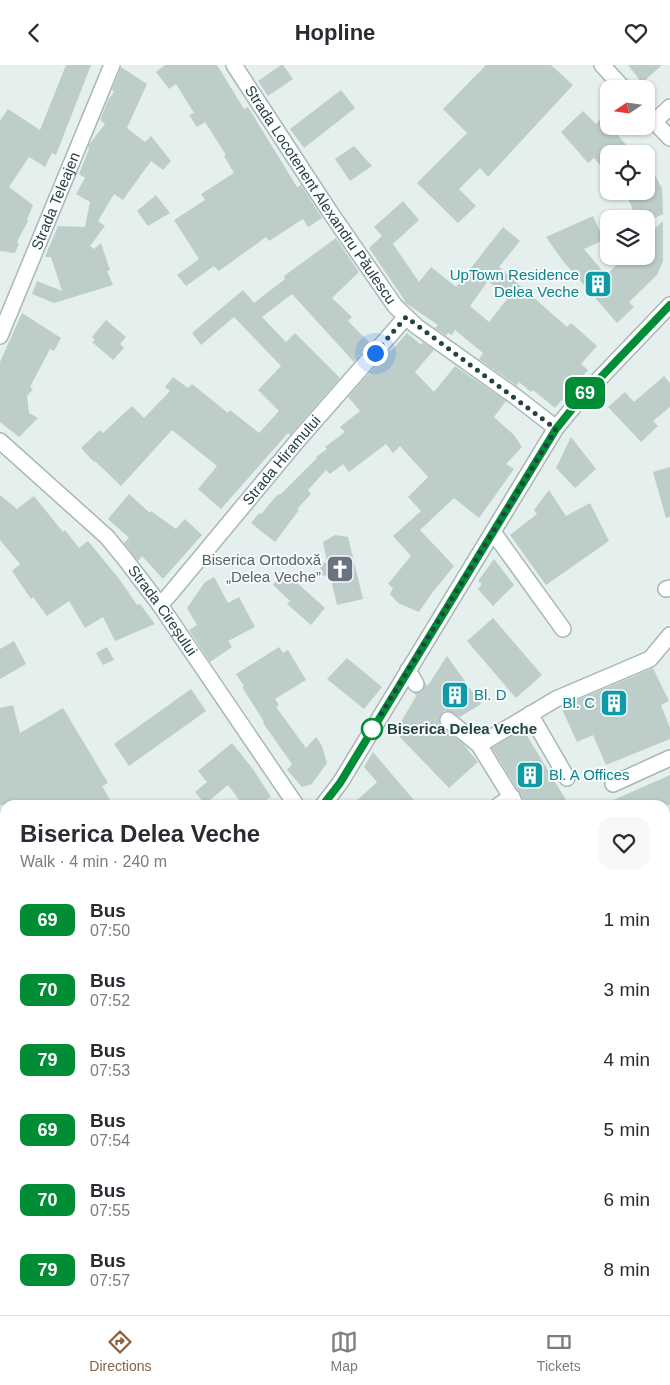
<!DOCTYPE html>
<html lang="en">
<head>
<meta charset="utf-8">
<style>
  body { margin:0; font-family:Arial,sans-serif; background:#f7f7f7; color:#2b2b33; height:100vh; display:flex; flex-direction:column; font-size:19px; white-space:nowrap }
  * { box-sizing:border-box; margin:0 }
  p { font-size:16px; color:#7c7c81 }
  .icon { flex:none; width:28px; height:28px; fill:none; stroke:currentColor; stroke-width:2; stroke-linecap:round; stroke-linejoin:round }
  .map { position:relative; flex:1; overflow:hidden }
  .details { position:absolute; left:0px; top:735px; width:670px; height:515px; display:flex; flex-direction:column; background:#fff; border-radius:15px 15px 0 0; box-shadow:0 1px 4px #0004 }
  .details>* { flex:none }
  .badge { padding:0 10px; border-radius:8px; font-size:18px; line-height:32px }
  .needle { width:32px; rotate:257deg }
  .buttons { position:absolute; left:600px; top:15px; display:grid; gap:10px }
  .buttons a { display:grid; place-items:center; width:55px; height:55px; border-radius:10px; background:#fff; box-shadow:0 1px 4px #0004; font-size:25px }
  .you { position:absolute; width:25px; height:25px; margin:-12px; border:4px solid #fff; border-radius:50%; background:#1a73e8; box-shadow:0 0 0 8px #1a73e833 }
  .map>.badge { position:absolute; translate:-50% -50%; box-shadow:0 0 0 2px #fff }
  .round { display:grid; place-items:center; flex:none; width:52px; height:52px; border-radius:15px; background:#f7f7f7 }
  .headline { display:flex; align-items:center; justify-content:space-between; height:85px; padding:0 20px }
  h1 { font-size:24px; font-weight:800; line-height:38px }
  ul { padding:0; list-style:none }
  li { display:flex; align-items:center; gap:15px; height:70px; padding:0 20px }
  li div { flex:1 }
  li b { display:block; font-size:19px }
  li em { font-style:normal }
  li .badge { min-width:55px; font-weight:700; text-align:center }
  header { display:flex; justify-content:space-between; align-items:center; height:65px; padding:0 20px; background:#fff; font-size:22px; font-weight:800 }
  .menu { display:flex; justify-content:space-around; align-items:center; height:70px; border-top:1px solid #e1e1e2; background:#fff; font-size:14px; color:#7c7c81 }
  .menu a { display:grid; justify-items:center; gap:2px }
  .menu .selected { color:#8a6241 }
  .map>svg:first-child { display:block }
</style>
</head>
<body>
<header><svg class="icon" aria-label="back" viewBox="0 0 24 24"><path d="M15 5l-7 7 7 7"/></svg>Hopline<svg class="icon" aria-label="heart" viewBox="0 0 24 24"><path d="M12 20l-8-8c-3-5 5-10 8-4 3-6 11-1 8 4z"/></svg></header>
<div class="map">
<svg width="670" height="1250" viewBox="0 0 670 1250">
  <rect width="100%" height="100%" fill="#e5efed"/>
  <path fill="#bce2cf" d="M176 1245H227L232 1250H172Z"/>
  <path fill="#bdceca" fill-rule="evenodd" d="M66 0H91L56 90 52 88 45 102 29 92 9 122 33 140 27 155 28 156 17 177 19 179 15 188 0 186V56L8 44 40 65Z
    M165 0H217L244 44 248 42 297 122 301 120 322 153 308 162 303 154 269 176 266 172 219 206 214 201 186 221 177 210 199 194 174 155 205 135 201 129 234 108 224 91 226 90 205 57 197 62 189 50 194 48 176 19 169 24 156 7Z
    M281 0H283L293 14 268 31 258 16Z
    M486 0H551L573 20 488 112 480 103 459 124 476 141 458 158 417 118 467 68 443 44Z
    M628 0H662L642 18Z
    M121 2 147 19 127 63 145 77 151 71 171 96 163 105 151 96 123 135 114 129 98 156 105 161 90 181 94 184 101 178 110 205 107 206 113 220 54 238 32 229 37 216 62 226 51 192H45L58 161 85 162 90 137 76 129 85 113 79 109 89 84 88 81 105 59 100 55 108 35 114 27 112 25Z
    M341 25 355 43 304 83 290 64Z
    M583 46 596 59 602 52 634 89H609V110L594 93 588 98 561 67Z
    M354 81 372 101 350 116 335 94Z
    M646 94 662 123 663 149 653 154H636L631 140 624 126H646Z
    M156 130 170 148 148 161 137 146Z
    M403 136 419 155 393 179 419 217 431 202 456 222 503 162 520 176 499 202 567 262 571 258 597 281 581 299 588 305 555 343 533 325 531 327 519 317 517 321 479 294 483 288 455 265 452 270 448 268 446 271 435 263 438 260 404 237 405 236 369 183 382 171 374 162ZM488 216 508 233 489 257 470 241Z
    M593 151 604 175 584 184 606 210 626 191H646V172L663 156V196L657 210 629 237 634 242 617 258 563 196 546 172Z
    M336 173 359 207 332 233 352 252 348 256 370 278 354 297 292 229 262 252 286 277 295 268 340 313 290 370 288 368 221 444 198 424 217 401 172 365 121 421 95 396 94 397 81 383 100 365 103 368 132 341 144 353 170 326 165 322 173 312 188 323 192 319 228 348 230 345 259 368 279 346 258 325 281 301 234 252 201 280 192 268 243 225 254 238 285 214 284 211Z
    M22 248 61 273 54 286 50 284 30 322 33 324 27 331 29 348 38 353 19 372 0 357V297Z
    M106 255 126 272 120 279 124 283 113 295 92 277 95 275 92 272Z
    M407 268 421 280 423 277 434 285 415 307 434 327 455 301 506 336 494 352 514 370 522 382 506 399 514 404 479 453 454 433 420 465 454 501 432 528 419 547 398 538 390 529 393 523 388 519 411 491 393 471 421 446 408 432 428 412 400 381 393 388 386 379 349 407 343 399 330 409 326 405 308 425 311 429 297 444 299 445 275 477 251 458 259 448 261 449 278 429 280 430 317 393 316 392 327 384 325 382 345 367 340 362 360 346 348 332 390 285 391 286Z
    M664 311 670 318V342L653 356 658 361 641 377 608 342 625 327 634 337Z
    M571 372 596 404 575 423 556 403Z
    M670 402V452L666 453 653 407Z
    M549 425 566 451 590 438 609 476 546 520 510 470 537 449 534 445Z
    M129 429 150 448 151 446 176 464 185 454 202 470 163 514 142 491 138 496 124 478 129 473 108 454Z
    M0 430 17 444 34 431 63 467 65 465 79 483 88 476 120 515 137 540 140 539 155 559 115 576 103 552 85 563 69 536 47 551 33 532 31 534 12 506 20 499 0 475Z
    M335 470 348 472 363 534 337 540 330 510 322 511 320 499 327 497 323 477Z
    M494 494 514 520 493 541 478 524 482 519 478 516Z
    M284 506 325 543 311 560 287 539 290 536 273 520Z
    M214 512 228 538 239 532 255 562 228 576 232 582 210 597 189 565 197 560 187 543 205 517Z
    M493 553 542 610 516 633 467 576Z
    M14 576 26 599 0 614V584Z
    M107 582 114 595 103 600 96 588Z
    M279 582 283 588 288 585 306 615 275 634 279 640 276 642 306 683 316 672 322 681 327 698 312 719 302 722 287 705 292 699 263 658 264 657 242 622 244 621 236 609Z
    M447 591 481 639 460 652 449 646H444L439 653 442 662 463 679 478 697 449 723 395 667 418 628 421 631Z
    M347 593 382 622 364 644 327 614Z
    M653 603 669 636 661 640 670 663V674L606 700 593 670 577 677 561 642Z
    M191 624 206 646 129 701 114 679Z
    M13 640 20 668 63 643 108 718 102 721 113 740H0V643Z
    M523 664 569 740H527L492 683Z
    M232 678 253 704 271 732 257 740H243L228 720 205 739 195 727 207 717 198 706Z
    M373 687 418 740H352L377 717 364 702Z
    M670 710V740H602Z"/>
  <g fill="none" stroke-linecap="round" stroke-linejoin="round">
    <path stroke="#becdcb" stroke-width="15" stroke-dasharray="15 8" stroke-linecap="butt" d="M416 619 448 655"/>
    <g stroke="#a7b8b6" stroke-width="18">
      <g id="minor">
        <path id="s1" d="M234 0 330 147 395 241 416 261 516 332 556 363"/>
        <path d="M602 0 624 24"/>
        <path d="M646 48 670 73"/>
        <path d="M654 57 670 42"/>
        <path id="s2" d="M0 271 112 0"/>
        <path id="s3" d="M0 376 107 472 125 494 160 540 296 740"/>
        <path d="M493 467 563 564"/>
        <path d="M666 524 670 523"/>
        <path id="s4" d="M160 540 170 529 298 375 406 252"/>
        <path d="M408 605 416 619"/>
        <path d="M530 649 567 713"/>
        <path d="M448 655 479 680 516 740"/>
        <path d="M479 680 556 634 650 594 670 570"/>
        <path d="M613 719 670 693"/>
        <path d="M323 740 340 718 556 363 580 334 670 240"/>
        <path d="M499 740 512 732"/>
        <path d="M0 848 5 864"/>
        <path d="M665 922 670 920"/>
        <path d="M0 1000 5 997"/>
        <path d="M665 1013 670 1025"/>
        <path d="M0 1042 5 1051"/>
        <path d="M0 1190 5 1185"/>
        <path d="M239 1245 245 1250"/>
      </g>
    </g>
    <use href="#minor" stroke="#fff" stroke-width="15"/>
  </g>
  <g fill="none" stroke-linecap="round" stroke-linejoin="round">
    <g stroke="#fff" stroke-width="11">
      <path id="line" d="M323 740 340 718 556 364 580 334 670 240"/>
    </g>
    <use href="#line" stroke="#008d36" stroke-width="8"/>
    <path stroke="#224442" stroke-width="5" stroke-dasharray="0 9" d="M372 664 556 364 406 252 375 288"/>
  </g>
  <defs>
    <g id="building-square" transform="scale(1.4375)"><rect x="-9" y="-9" width="18" height="18" rx="4" fill="#0f9aa8" stroke="#f6fbfa"/><path d="M-4-6H4V6H1V3H-1V6H-4ZM-2.5-4.3h1.7v1.8h-1.7ZM.8-4.3h1.7v1.8H.8ZM-2.5-1h1.7V.8h-1.7ZM.8-1h1.7V.8H.8Z" fill="#fff"/></g>
    <g id="church-square" transform="scale(1.4375)"><rect x="-9" y="-9" width="18" height="18" rx="4" fill="#6b7280" stroke="#f6fbfa"/><path d="M-1.2-6h2.4v3.5h3.3v2.4h-3.3V6h-2.4V-.1h-3.3v-2.4h3.3Z" fill="#fff"/></g>
  </defs>
  <g fill-rule="evenodd">
    <use href="#building-square" x="598" y="219"/>
    <use href="#church-square" x="340" y="504"/>
    <use href="#building-square" x="455" y="630"/>
    <use href="#building-square" x="614" y="638"/>
    <use href="#building-square" x="530" y="710"/>
  </g>
  <circle fill="#fff" stroke="#008d36" stroke-width="2.5" cx="372" cy="664" r="10"/>
  <g text-anchor="middle" stroke-width="4" stroke-linejoin="round" paint-order="stroke">
    <g font-size="15" fill="#224442" stroke="#f6fbfa">
      <text dy="5" stroke="none"><textPath href="#s1" startOffset="156">Strada Locotenent Alexandru Păulescu</textPath></text>
      <text dy="5" stroke="none"><textPath href="#s2" startOffset="146">Strada Teleajen</textPath></text>
      <text dy="5" stroke="none"><textPath href="#s4" startOffset="189">Strada Hiramului</textPath></text>
      <text dy="5" stroke="none"><textPath href="#s3" startOffset="236">Strada Cireșului</textPath></text>
    </g>
    <g font-size="15" fill="#0d838f" stroke="#f6fbfa" text-anchor="end">
      <text x="579" y="215">UpTown Residence<tspan x="579" dy="17">Delea Veche</tspan></text>
      <text x="474" y="635" text-anchor="start">Bl. D</text>
      <text x="595" y="643">Bl. C</text>
      <text x="549" y="715" text-anchor="start">Bl. A Offices</text>
    </g>
    <g font-size="15" fill="#5b616d" stroke="#f6fbfa" text-anchor="end">
      <text x="321" y="500">Biserica Ortodoxă<tspan x="321" dy="17">„Delea Veche”</tspan></text>
    </g>
    <g font-size="15" font-weight="bold" fill="#224442" stroke="#f6fbfa" text-anchor="start">
      <text x="387" y="669">Biserica Delea Veche</text>
    </g>
  </g>
</svg>
<div class="buttons">
<a><svg class="needle" viewBox="-14 -14 28 28"><path d="M0-13l5 13h-10z" fill="#e53935"/><path d="M0 13l5-13h-10z" fill="#7c7c81"/></svg></a>
<a><svg class="icon" aria-label="locate" viewBox="0 0 24 24"><circle cx="12" cy="12" r="6"/><path d="M12 2v4M12 18v4M2 12h4M18 12h4"/></svg></a>
<a><svg class="icon" aria-label="layers" viewBox="0 0 24 24"><path d="M12 4l9 5-9 5-9-5zM3 14l9 5 9-5"/></svg></a>
</div>
<div class="you" style="left:375px;top:288px"></div>
<b class="badge" style="left:585px;top:328px;background:#008d36;color:#fff">69</b>
<section class="details">
<div class="headline"><div><h1>Biserica Delea Veche</h1><p>Walk · 4 min · 240 m</p></div><a class="round"><svg class="icon" aria-label="heart" viewBox="0 0 24 24"><path d="M12 20l-8-8c-3-5 5-10 8-4 3-6 11-1 8 4z"/></svg></a></div>
<ul>
<li><span class="badge" style="background:#008d36;color:#fff">69</span><div><b>Bus</b><p>07:50</p></div><em>1 min</em></li>
<li><span class="badge" style="background:#008d36;color:#fff">70</span><div><b>Bus</b><p>07:52</p></div><em>3 min</em></li>
<li><span class="badge" style="background:#008d36;color:#fff">79</span><div><b>Bus</b><p>07:53</p></div><em>4 min</em></li>
<li><span class="badge" style="background:#008d36;color:#fff">69</span><div><b>Bus</b><p>07:54</p></div><em>5 min</em></li>
<li><span class="badge" style="background:#008d36;color:#fff">70</span><div><b>Bus</b><p>07:55</p></div><em>6 min</em></li>
<li><span class="badge" style="background:#008d36;color:#fff">79</span><div><b>Bus</b><p>07:57</p></div><em>8 min</em></li>
</ul>
</section>
</div>
<nav class="menu">
<a class="selected"><svg class="icon" aria-label="directions" viewBox="0 0 24 24"><path d="M12 3l9 9-9 9-9-9zM9 14v-3h6M13 9l2 2-2 2"/></svg>Directions</a>
<a><svg class="icon" aria-label="map" viewBox="0 0 24 24"><path d="M3 6l6-2 6 2 6-2v14l-6 2-6-2-6 2zM9 4v14M15 6v14"/></svg>Map</a>
<a><svg class="icon" aria-label="tickets" viewBox="0 0 24 24"><path d="M3 7h18v10H3zM15 7v10"/></svg>Tickets</a>
</nav>
</body>
</html>
